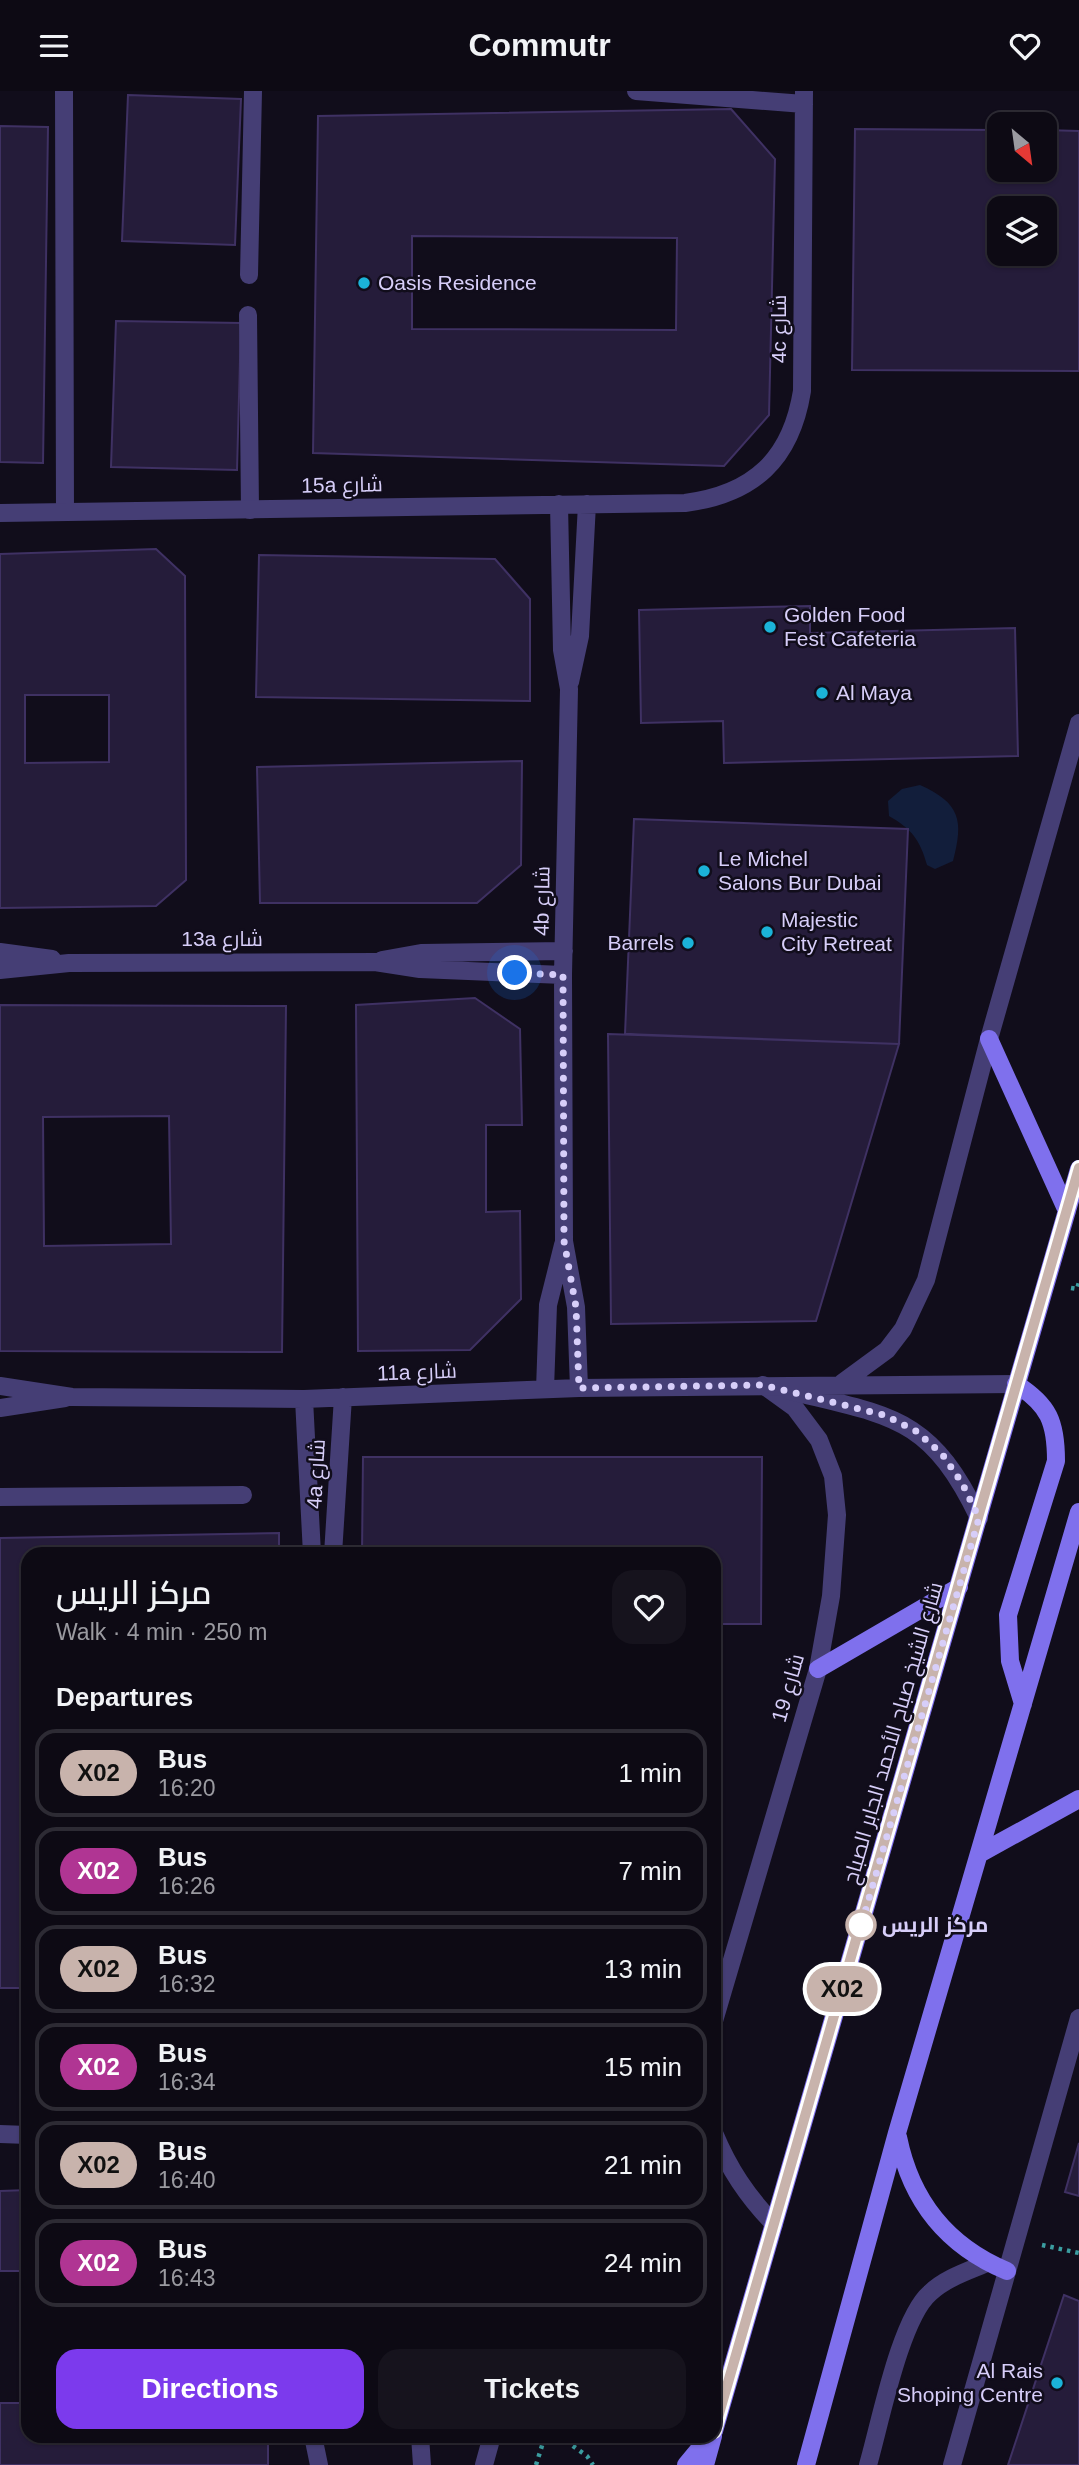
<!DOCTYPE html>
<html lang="en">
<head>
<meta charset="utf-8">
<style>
  body { margin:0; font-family:Helvetica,Cairo,sans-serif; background:#16131d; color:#f1f3f6; height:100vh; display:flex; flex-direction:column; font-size:26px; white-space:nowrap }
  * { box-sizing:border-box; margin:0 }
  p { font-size:23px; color:#9a9aa0 }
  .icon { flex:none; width:38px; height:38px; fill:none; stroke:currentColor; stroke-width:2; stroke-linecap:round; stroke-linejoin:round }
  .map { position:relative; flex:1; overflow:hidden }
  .drawer { position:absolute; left:21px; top:1456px; width:700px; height:896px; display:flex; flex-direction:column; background:#0d0a14; border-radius:21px; box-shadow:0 2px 5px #0004,0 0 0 2px #2d2b34 }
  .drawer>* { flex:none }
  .badge { padding:0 14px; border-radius:23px; font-size:24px; line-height:46px }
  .needle { width:46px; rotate:151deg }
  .fabs { position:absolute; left:987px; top:21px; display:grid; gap:14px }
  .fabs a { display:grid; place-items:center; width:70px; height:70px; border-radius:14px; background:#0d0a14; box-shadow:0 2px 5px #0004,0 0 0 2px #2d2b34; font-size:35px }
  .you { position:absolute; width:35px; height:35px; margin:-18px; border:5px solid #fff; border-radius:50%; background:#1a73e8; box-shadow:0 0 0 10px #1a73e833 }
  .map>.badge { position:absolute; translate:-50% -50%; box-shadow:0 0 0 4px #fff }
  h2 { padding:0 35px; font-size:26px; line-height:63px }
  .round { display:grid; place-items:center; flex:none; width:74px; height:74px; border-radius:21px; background:#16131d }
  .overview { display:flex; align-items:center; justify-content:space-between; height:119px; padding:0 35px }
  h1 { font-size:33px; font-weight:600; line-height:52px }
  .primary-button { display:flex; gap:14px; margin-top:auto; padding:14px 35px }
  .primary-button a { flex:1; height:80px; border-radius:21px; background:#7c3aed; color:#fff; font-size:28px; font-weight:600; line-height:80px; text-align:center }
  .primary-button a+a { background:#16131d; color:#f1f3f6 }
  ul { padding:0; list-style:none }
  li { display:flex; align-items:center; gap:21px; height:88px; margin:0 14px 10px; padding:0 21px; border:4px solid #2d2b34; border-radius:21px }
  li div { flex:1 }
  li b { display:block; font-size:26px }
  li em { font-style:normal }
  li .badge { min-width:77px; font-weight:700; text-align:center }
  header { display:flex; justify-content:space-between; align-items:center; height:91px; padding:0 35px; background:#0d0a14; font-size:32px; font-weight:600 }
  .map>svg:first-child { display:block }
</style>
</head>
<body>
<header><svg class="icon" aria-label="menu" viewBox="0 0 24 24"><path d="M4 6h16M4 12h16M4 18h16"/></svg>Commutr<svg class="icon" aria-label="heart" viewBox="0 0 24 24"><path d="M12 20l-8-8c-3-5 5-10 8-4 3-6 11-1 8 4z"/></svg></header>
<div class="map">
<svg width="1079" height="2374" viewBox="0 0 1079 2374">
  <rect width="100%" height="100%" fill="#110d1b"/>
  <path fill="#121e3b" d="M920 694C960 712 964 729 953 770L935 778 927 774C920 749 912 738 889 725L888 710 902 698Z"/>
  <path fill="#251c3a" stroke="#3f3163" stroke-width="2" fill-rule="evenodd" d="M128 4 241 8 235 154 122 150Z
    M731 18 775 68 769 324 724 375 313 362 318 25ZM412 145 677 147 676 239 412 238Z
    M0 35 48 36 43 372 0 371Z
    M855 38 999 39V79H1045V39L1079 40V280L852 279ZM999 117H1045V163H999Z
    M116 230 241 232 237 379 111 376Z
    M156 458 185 485 186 789 156 815 0 817V463ZM25 604H109V671L25 672Z
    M259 464 495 468 530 508V610L256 606Z
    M810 515V542L1015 537 1018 665 724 672 723 630 641 632 639 519Z
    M522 670 521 774 477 812H260L257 676Z
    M634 728 908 738 899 953 625 943Z
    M475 907 520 938 522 1034H486V1121L520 1120 521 1208 470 1259 358 1260 356 914Z
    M0 914 286 915 282 1261 0 1260ZM169 1025 171 1153 44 1155 43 1026Z
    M608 943 899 953 816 1230 611 1233Z
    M363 1366H762L761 1533H714V1463H362Z
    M279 1442V1463H28V1897H0V1447Z
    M1079 2052V2105L1065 2101Z
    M28 2099V2180H0V2100Z
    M1064 2204 1079 2210V2374H1008Z
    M0 2312H28V2345H268V2374H0Z"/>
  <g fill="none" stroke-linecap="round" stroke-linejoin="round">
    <path stroke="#3b9da0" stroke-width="4.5" stroke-dasharray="3.5 5" stroke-linecap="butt" d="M1071 1197 1077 1198 1079 1191
      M1042 2154 1079 2162
      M559 2345 587 2365 593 2374
      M536 2374 545 2345"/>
    <path stroke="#453e75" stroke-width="18" d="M64 0 65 421
      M249 184 253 0
      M248 224 250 419
      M0 1406 243 1404
      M714 1930 818 1578 831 1505 837 1424 833 1385 819 1349 795 1317 763 1294
      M714 2042C729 2078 747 2105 774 2133
      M420 2345 422 2374
      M484 2374 492 2345
      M868 2374C880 2333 900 2228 930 2202 946 2187 968 2180 987 2172
      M952 2374 1079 1927"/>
    <path stroke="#453e75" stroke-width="18" d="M636 0 804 13
      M559 413 562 559 569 598 563 884 564 1150 576 1216 579 1297
      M0 422 685 412C754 403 791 368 802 300L804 0
      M570 591 580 545 587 413
      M0 861 52 868
      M382 869 421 862 564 860
      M0 879 69 872 375 871 420 878 563 884
      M842 1292 887 1259 903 1238 926 1189 989 948 1079 632
      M0 1295 72 1306 304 1308 579 1297 1016 1293
      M545 1298 548 1214 563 1154
      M790 1300C892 1325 930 1325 979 1427
      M304 1308 312 1463
      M0 1317 65 1307
      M333 1463 343 1306
      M0 2043 28 2044
      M313 2345 319 2374"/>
    <path stroke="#7f70ed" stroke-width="18" d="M989 948 1067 1120
      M1016 1293C1049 1314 1056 1331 1056 1370L1008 1524 1010 1570 1023 1613
      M818 1578 959 1496
      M979 1763 1079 1708
      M898 2046C911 2110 947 2155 1007 2180
      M714 2340 1079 1078
      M686 2374 710 2345
      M705 2374 713 2345
      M806 2374 897 2042 1079 1421"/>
  </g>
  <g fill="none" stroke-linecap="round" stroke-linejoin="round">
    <g stroke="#fff" stroke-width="16">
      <path id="line" d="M714 2340 1079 1077"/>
    </g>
    <use href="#line" stroke="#c8b3ac" stroke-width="10"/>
    <path stroke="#d7cef9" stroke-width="7" stroke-dasharray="0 12.6" d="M515 882 563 884 564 1150 576 1216 579 1297 763 1294 884 1324 916 1340 942 1363 962 1392 979 1427 859 1842 861 1834"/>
  </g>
  <g fill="#1bb3d8" stroke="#110d1b" stroke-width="2.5">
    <circle cx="364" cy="192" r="7"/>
    <circle cx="770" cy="536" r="7"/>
    <circle cx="822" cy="602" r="7"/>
    <circle cx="704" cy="780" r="7"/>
    <circle cx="767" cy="841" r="7"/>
    <circle cx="688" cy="852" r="7"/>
    <circle cx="1057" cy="2292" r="7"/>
  </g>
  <circle fill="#fff" stroke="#c8b3ac" stroke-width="3.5" cx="861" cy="1834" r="14"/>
  <g text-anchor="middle" stroke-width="5" stroke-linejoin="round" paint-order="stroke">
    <g font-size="21" fill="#d7cef9" stroke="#110d1b" text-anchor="start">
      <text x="378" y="199">Oasis Residence</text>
      <text x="784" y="531">Golden Food<tspan x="784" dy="24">Fest Cafeteria</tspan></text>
      <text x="836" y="609">Al Maya</text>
      <text x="718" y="775">Le Michel<tspan x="718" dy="24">Salons Bur Dubai</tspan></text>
      <text x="781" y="836">Majestic<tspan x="781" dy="24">City Retreat</tspan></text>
      <text x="674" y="859" text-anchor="end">Barrels</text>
      <text x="1043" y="2287" text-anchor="end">Al Rais<tspan x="1043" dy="24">Shoping Centre</tspan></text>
    </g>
    <g font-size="21" fill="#d7cef9" stroke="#110d1b">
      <text transform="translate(779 238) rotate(-90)" y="7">4c شارع</text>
      <text transform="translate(342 394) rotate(-1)" y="7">15a شارع</text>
      <text transform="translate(542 810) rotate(-89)" y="7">4b شارع</text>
      <text x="222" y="855">13a شارع</text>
      <text transform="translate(417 1281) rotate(-2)" y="7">11a شارع</text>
      <text transform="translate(316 1383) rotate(-87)" y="7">4a شارع</text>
      <text transform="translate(788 1597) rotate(-74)" y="7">شارع 19</text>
      <text transform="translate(893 1642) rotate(-74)" y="7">شارع الشيخ صباح الأحمد الجابر الصباح</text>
    </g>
    <g font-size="21" font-weight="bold" fill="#d7cef9" stroke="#110d1b" text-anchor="start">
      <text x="882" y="1841">مركز الريس</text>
    </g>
  </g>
</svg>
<div class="fabs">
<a><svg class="needle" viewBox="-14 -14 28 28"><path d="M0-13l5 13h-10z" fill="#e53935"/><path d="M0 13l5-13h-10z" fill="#9a9aa0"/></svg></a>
<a><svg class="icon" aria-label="layers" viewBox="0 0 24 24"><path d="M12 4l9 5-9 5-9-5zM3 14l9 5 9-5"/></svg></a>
</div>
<div class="you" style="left:515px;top:882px"></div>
<b class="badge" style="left:842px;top:1898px;background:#c8b3ac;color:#111">X02</b>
<section class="drawer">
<div class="overview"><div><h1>مركز الريس</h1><p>Walk · 4 min · 250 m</p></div><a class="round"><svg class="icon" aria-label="heart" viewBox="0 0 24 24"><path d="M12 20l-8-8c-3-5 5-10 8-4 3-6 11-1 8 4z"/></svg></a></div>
<h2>Departures</h2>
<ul>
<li><span class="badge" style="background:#c8b3ac;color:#111">X02</span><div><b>Bus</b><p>16:20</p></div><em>1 min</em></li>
<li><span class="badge" style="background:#b03593;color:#fff">X02</span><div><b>Bus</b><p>16:26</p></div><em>7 min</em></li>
<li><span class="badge" style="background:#c8b3ac;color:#111">X02</span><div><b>Bus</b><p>16:32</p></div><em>13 min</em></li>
<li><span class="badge" style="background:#b03593;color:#fff">X02</span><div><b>Bus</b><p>16:34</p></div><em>15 min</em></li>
<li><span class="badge" style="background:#c8b3ac;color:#111">X02</span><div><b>Bus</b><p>16:40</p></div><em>21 min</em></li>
<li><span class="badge" style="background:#b03593;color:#fff">X02</span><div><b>Bus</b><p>16:43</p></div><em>24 min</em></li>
</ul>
<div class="primary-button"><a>Directions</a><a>Tickets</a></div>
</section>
</div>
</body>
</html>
